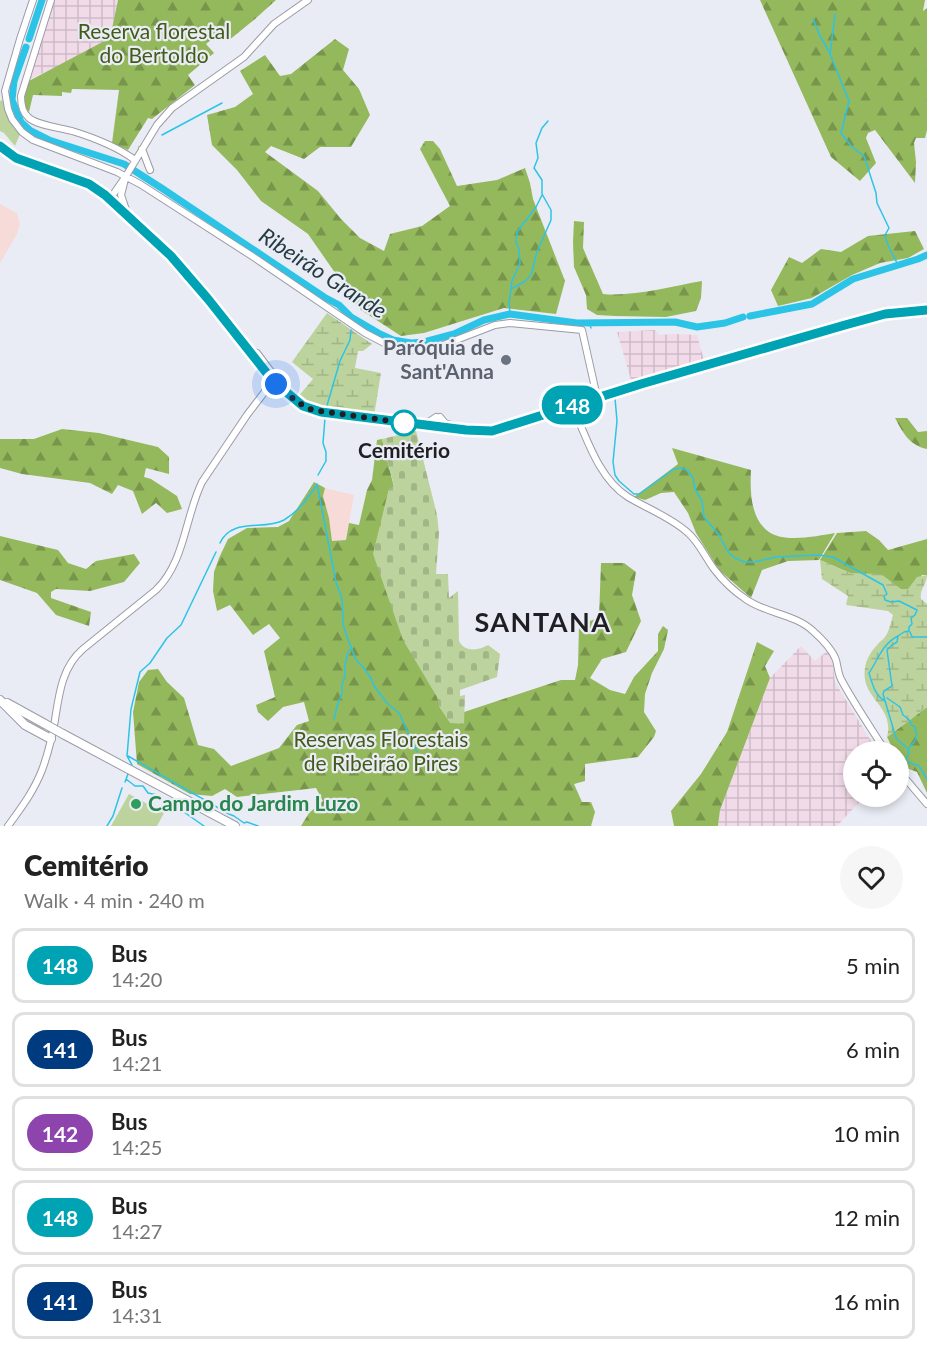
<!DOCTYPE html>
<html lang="en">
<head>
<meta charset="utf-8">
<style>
  body { margin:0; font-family:Lato,sans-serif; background:#f6f6f6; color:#222; height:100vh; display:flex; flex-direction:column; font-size:22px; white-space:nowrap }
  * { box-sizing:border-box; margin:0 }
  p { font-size:20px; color:#767676 }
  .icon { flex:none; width:33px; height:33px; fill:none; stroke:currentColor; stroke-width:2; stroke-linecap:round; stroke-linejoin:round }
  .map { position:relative; height:826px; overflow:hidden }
  .sheet { display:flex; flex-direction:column; background:#fff; flex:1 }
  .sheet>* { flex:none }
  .badge { padding:0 12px; border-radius:20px; font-size:21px; line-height:39px }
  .fabs { position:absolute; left:843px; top:741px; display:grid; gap:12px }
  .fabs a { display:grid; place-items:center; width:66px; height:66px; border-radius:50%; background:#fff; box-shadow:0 3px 9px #0003; font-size:30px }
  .you { position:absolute; width:30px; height:30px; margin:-15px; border:4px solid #fff; border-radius:50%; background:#1a73e8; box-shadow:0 0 0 9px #1a73e833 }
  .map>.badge { position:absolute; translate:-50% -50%; box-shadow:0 0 0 3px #fff }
  .round { display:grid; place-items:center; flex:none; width:63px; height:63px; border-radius:32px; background:#f6f6f6 }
  .head { display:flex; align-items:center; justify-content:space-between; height:102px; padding:0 24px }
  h1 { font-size:28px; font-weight:800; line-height:45px }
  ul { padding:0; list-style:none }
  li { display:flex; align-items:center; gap:18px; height:75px; margin:0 12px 9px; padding:0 12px; border:3px solid #e0e0e0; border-radius:12px }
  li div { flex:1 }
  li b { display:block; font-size:22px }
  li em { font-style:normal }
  li .badge { min-width:66px; font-weight:700; text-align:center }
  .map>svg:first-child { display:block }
</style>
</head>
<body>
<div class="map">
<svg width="927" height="826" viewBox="0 0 927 826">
  <defs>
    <pattern id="industrial-grid" width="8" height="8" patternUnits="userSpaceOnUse" patternTransform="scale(1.5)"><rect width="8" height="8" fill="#f1dbe8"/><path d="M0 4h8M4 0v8" fill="none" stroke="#cebcc7"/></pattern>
    <pattern id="forest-firs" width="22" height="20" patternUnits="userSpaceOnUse" patternTransform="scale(1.5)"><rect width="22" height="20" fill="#94b85c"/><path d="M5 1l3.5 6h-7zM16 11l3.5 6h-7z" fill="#78954c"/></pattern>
    <pattern id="wetland-marsh" width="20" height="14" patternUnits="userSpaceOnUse" patternTransform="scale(1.5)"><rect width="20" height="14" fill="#bcd39d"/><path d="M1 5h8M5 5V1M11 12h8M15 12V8" fill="none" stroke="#a1b587"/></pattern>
    <pattern id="cemetery-stones" width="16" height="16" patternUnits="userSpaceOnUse" patternTransform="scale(1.5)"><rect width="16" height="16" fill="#bcd39d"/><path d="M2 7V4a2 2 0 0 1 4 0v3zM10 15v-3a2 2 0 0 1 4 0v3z" fill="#a1b587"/></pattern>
  </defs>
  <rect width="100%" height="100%" fill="#eaecf5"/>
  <path fill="url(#industrial-grid)" d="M55 0H118L110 38 89 53 29 79Z
    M655 330 659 335 674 334 697 335 704 360 631 380 617 332Z
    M801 646 815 661 827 651 832 657 835 682 877 751 854 752V796L864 797 837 826H718L720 810 770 678Z"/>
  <path fill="#f6dbd9" d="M0 204 17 213 20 224 17 234 0 263Z
    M325 488 354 495 346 540 332 542 329 518 323 496Z"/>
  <path fill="#bcd39d" d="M2 100 10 117 20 134 15 146 4 133 0 131V101Z
    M129 794 164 813 157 826H111Z"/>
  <path fill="url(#forest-firs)" d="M118 0H276L255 19 228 41 220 33 206 44 214 53 188 75 195 85 152 119 148 118 128 150 112 143 119 90 72 89 71 93 62 92V96L33 95 29 112C20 102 24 94 27 82L110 38Z
    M760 0H925L923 11 927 8V130L925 138H916L914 143 916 162 915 183 875 130 868 133 866 138 876 163 860 181 831 157Z
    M335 39 349 49 343 70 359 89 370 115 351 147H320L304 159 271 146 265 152 318 191 341 219 360 238 384 251 390 234 422 226 450 206 420 149 425 141H433L440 149 457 186 497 180 525 168 530 183 533 199 565 281 556 314 504 308 424 333 401 336 361 310 308 234 261 201 237 170 212 145 207 115 235 107 253 94 240 71 265 55 280 76 291 74Z
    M574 221 584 222 583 248 603 294C632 297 673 286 702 281L701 298 696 311 666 317 615 316 597 315 587 309 586 295 574 267 573 242Z
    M915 231 924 249 908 258 880 263 852 275 812 298 778 306 771 290 789 257 802 263 821 249 841 252 868 236Z
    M895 418H907L918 432 927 431V449C909 445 903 433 895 418Z
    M62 429 99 433 158 447 169 457V474L146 468 144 477 151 479 177 496 182 509 167 513 156 503 142 514 133 491 118 485 112 494 90 483 22 474 0 468V439H34Z
    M382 439 394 487 440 708 464 724V712L561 680H575L578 665 579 626 599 617 601 563H624L636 572 632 595 641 621 626 652 602 659 590 678 610 690 625 694 634 677 658 651V634L663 626 668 630 664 649 652 673 645 694 644 712 656 731 654 737 638 757 585 764V781L574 784 582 802H591L595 812 591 826H301L309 813 323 801 316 788 237 797 225 789 212 796 190 794 137 764 133 712 139 682 148 670 158 669 167 682 184 698 198 745 214 749 231 766 279 748 297 725 309 721 304 702 283 707 268 721 258 712 256 705 275 697 264 651 280 638 269 624 253 635 230 605 217 611 213 591 214 572 219 558 228 539 247 528 278 527 289 521 314 482 325 488 323 496 329 518 332 541 346 540 349 523 359 525 367 490 372 480 377 440Z
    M672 448 751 470C750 490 750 519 769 532 784 543 818 536 835 533L819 560 788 561 762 570 751 598 719 570 696 533 688 513 674 492 661 493 645 500 634 497 678 464Z
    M866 531 879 540 888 550 927 539V575H922L909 589H901L850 573 820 560 837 533Z
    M0 536 58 550 68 563 86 569 96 561 134 554 140 563 124 582 90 591 56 589 51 592V598L91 612 89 626 56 615 37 593 0 580Z
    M757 642 774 651 765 666 770 678 720 810 718 826H674L671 811 701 774 727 732Z
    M927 707V793L917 772 901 766 899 760 898 752 894 751 887 737Z"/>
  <path fill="url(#wetland-marsh)" d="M327 313 372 344 363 351H358L355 368 381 373 374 416 311 407 303 403 297 398 313 379 292 362Z
    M820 560 850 573 881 574 901 589H908L917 577 927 575C927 584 919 590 921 599L927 604V707L887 737C895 705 860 699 865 668 866 659 872 650 878 644 880 641 883 640 885 637 889 632 891 622 893 615L888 611 846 605 848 596 822 579Z"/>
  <path fill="url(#cemetery-stones)" d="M416 431 437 515 439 533 436 574H448L449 598 458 591 459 641C464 652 478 651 488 645L500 654 497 677 460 690V696L465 695 464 724 450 723 440 708 437 697 403 640 373 554 389 488 394 486 382 439Z"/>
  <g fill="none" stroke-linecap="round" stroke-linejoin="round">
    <path stroke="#2cc4e6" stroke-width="1.5" d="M835 14 830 54 849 101 841 133 851 146 864 156 876 193 877 203 889 228 885 235C887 247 893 254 898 265
      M813 19 820 36 830 53
      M162 135 222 103
      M511 288 512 281 520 263 519 249 516 242 517 232 536 207 542 195
      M510 314 509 302 511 289 524 282 531 275 537 252 551 220V210L542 194V180L534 168 538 158 536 143 542 128 548 121
      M354 321 355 319
      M589 323 591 328
      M615 398 617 421 613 462 615 475 619 481 634 494H639L674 469 682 468 688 471 693 478 695 489 702 501 704 517 719 535 728 552 735 558 744 562H754L776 557 818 555 833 557 883 585 887 594 884 596 885 600 891 602 899 601 917 610 915 615 911 618 912 624 909 627V631L904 632 898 636 897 642 892 645 887 650 892 686 884 691 883 694 896 738 908 749 909 753 905 761 919 766 927 779
      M326 409 340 361 350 340 351 330
      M318 475 326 461V452L323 443 325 418
      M317 484 336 582 342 599 343 624 347 637 356 660 364 668 372 680 374 686 387 703 399 713 417 752
      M220 543C232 517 263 531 284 520 298 512 307 499 316 486
      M910 632 912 637H927
      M887 698 900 707 903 715C907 718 911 720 911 725L915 727C918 739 916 740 909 748
      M885 701C875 696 872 683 869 673 878 660 882 644 898 636
      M334 719 338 703 342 694V685L345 676V665L348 652 351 649
      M128 756 229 814 234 816 244 823 247 822 258 826
      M132 765 127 756 131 709 140 672 150 663 167 638 181 625 216 552
      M126 779 135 786H143L148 793 157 795 165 802 181 810 204 826
      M125 782 128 774
      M107 826 113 816 122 788"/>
    <path stroke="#2cc4e6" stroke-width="7" d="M29 39 42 0
      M26 47 14 81 12 100 21 122 31 131 49 140 124 164 163 189 324 297 339 305 351 317 380 334 393 340 411 343 424 342 454 334 484 320 510 314 577 323 675 322 697 327 725 323 743 317
      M750 316 812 304 853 279 918 259 927 255"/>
    <g stroke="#9a9ba5" stroke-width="8">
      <path id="secondary" d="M33 0 20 39 5 91 8 109 12 119 22 132 33 140 117 172 140 184 255 258 365 333 390 346 412 350 438 347 495 325 510 323 582 330 597 397
        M51 0 21 96C21 104 22 112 28 117 35 125 61 128 72 131 95 138 116 146 135 160
        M0 146 19 159 89 184C121 201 144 235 173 258
        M142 149 150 170
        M125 179 121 195 127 213
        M110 199 126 176 157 125 172 108 244 57 274 24 308 0
        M171 256 208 299 273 381 297 402 312 410 321 412 466 430 492 431 597 397 845 325 885 314 927 310
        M257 353 278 381
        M572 405C586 436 598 478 628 497 648 509 670 517 687 532 699 542 705 557 714 569 723 581 735 592 747 600 768 614 795 614 813 631 822 639 832 649 836 660 838 667 838 675 842 681 855 705 871 728 886 752
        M440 417 445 423 454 426
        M424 425 436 417
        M898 770 927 804
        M8 826C21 808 34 791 42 770 48 754 52 737 55 720 59 694 62 667 83 649L156 590C185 562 185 517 202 482L247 415 276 377"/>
    </g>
    <g stroke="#9a9ba5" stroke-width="10">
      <path id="highway" d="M0 700 25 725 51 739
        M7 703 45 724
        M63 734 235 826"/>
    </g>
    <use href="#secondary" stroke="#fff" stroke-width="6"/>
    <use href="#highway" stroke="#fff" stroke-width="8"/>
    <g stroke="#9a9ba5" stroke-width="10" stroke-linecap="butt">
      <path id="highway-bridge" d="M45 724 63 734"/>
    </g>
    <use href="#highway-bridge" stroke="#fff" stroke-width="8"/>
  </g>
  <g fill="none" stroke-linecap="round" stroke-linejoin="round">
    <g stroke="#fff" stroke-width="14">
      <path id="line" d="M0 146 16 158 89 184 105 195 171 256 208 299 273 381 303 406 321 412 466 430 492 431 641 384 845 325 885 314 927 310"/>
    </g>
    <use href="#line" stroke="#00a3b4" stroke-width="9"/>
    <path stroke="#1f1f23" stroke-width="6" stroke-dasharray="0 10.8" d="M276 384 297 402 312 410 404 423"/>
  </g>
  <circle fill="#6b7280" stroke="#eaecf5" stroke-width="2" cx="506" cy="360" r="6"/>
  <circle fill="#fff" stroke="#00a3b4" stroke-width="3" cx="404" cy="423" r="12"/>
  <circle fill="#2e9e5b" stroke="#eaecf5" stroke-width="2" cx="136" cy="804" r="6"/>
  <g text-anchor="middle" stroke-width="4.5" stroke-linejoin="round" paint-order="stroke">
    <g font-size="21" fill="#435b1a" stroke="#eaecf5">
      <text x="154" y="39">Reserva florestal<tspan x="154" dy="24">do Bertoldo</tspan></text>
      <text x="381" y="747">Reservas Florestais<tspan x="381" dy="24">de Ribeirão Pires</tspan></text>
    </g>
    <g font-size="21" font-weight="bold" fill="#5b616d" stroke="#eaecf5" text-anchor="end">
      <text x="494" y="355">Paróquia de<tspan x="494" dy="24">Sant'Anna</tspan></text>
    </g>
    <g font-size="21" font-weight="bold" fill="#1f1f23" stroke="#eaecf5">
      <text x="404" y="458">Cemitério</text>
    </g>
    <g font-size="21" font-weight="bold" fill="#27864d" stroke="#eaecf5" text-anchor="start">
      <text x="148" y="811">Campo do Jardim Luzo</text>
    </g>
    <g font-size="22" font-style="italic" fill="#243b42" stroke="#eaecf5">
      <text transform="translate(323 273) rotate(33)" y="8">Ribeirão Grande</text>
    </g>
    <g font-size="27" font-weight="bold" letter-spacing="1.5" fill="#1f1f23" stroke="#eaecf5">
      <text x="543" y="632">SANTANA</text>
    </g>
  </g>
</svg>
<div class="fabs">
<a><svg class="icon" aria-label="locate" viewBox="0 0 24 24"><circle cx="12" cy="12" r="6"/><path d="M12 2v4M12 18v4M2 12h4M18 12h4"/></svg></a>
</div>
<div class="you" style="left:276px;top:384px"></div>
<b class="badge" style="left:572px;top:405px;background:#00a3b4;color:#fff">148</b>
</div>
<section class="sheet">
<div class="head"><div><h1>Cemitério</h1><p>Walk · 4 min · 240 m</p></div><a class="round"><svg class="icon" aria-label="heart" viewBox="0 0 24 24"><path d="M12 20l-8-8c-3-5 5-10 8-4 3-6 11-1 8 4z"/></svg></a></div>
<ul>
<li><span class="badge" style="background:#00a3b4;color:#fff">148</span><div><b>Bus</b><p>14:20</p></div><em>5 min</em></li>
<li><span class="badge" style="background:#003b80;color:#fff">141</span><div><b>Bus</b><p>14:21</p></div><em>6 min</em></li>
<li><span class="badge" style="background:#8e44ad;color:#fff">142</span><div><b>Bus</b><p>14:25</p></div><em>10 min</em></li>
<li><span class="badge" style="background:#00a3b4;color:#fff">148</span><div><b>Bus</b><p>14:27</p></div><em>12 min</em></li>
<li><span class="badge" style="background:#003b80;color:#fff">141</span><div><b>Bus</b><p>14:31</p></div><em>16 min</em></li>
</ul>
</section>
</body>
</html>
